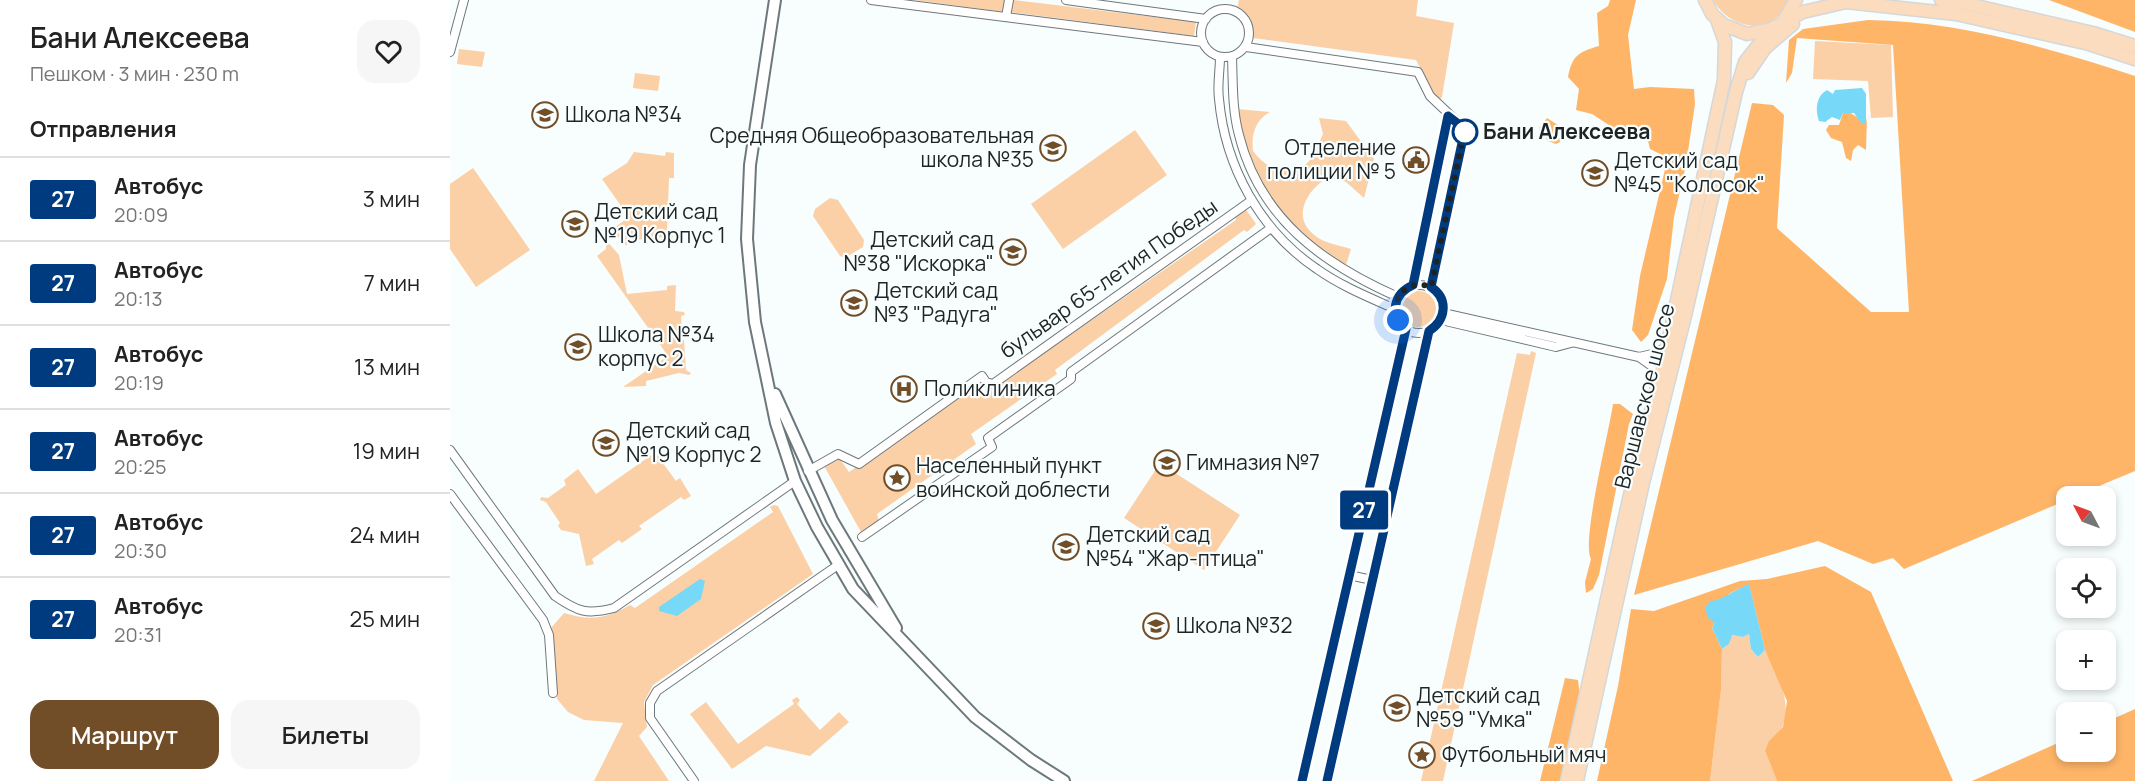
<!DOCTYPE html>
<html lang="ru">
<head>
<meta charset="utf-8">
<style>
  body { margin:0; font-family:Manrope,sans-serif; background:#f6f6f6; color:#222; height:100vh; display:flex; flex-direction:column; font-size:22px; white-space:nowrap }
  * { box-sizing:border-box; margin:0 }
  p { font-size:20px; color:#767676 }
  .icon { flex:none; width:33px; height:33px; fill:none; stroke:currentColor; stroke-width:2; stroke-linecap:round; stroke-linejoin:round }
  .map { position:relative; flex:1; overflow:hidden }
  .side { display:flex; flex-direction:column; background:#fff; width:450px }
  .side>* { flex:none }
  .badge { padding:0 12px; border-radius:4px; font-size:21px; line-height:39px }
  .needle { width:39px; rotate:311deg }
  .buttons { position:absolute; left:1606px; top:486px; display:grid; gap:12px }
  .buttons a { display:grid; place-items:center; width:60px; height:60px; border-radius:12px; background:#fff; box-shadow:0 3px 9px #0003; font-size:30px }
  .you { position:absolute; width:30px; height:30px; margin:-15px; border:4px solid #fff; border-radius:50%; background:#1a73e8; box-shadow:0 0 0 9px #1a73e833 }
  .map>.badge { position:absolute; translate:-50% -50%; box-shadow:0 0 0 3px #fff }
  h2 { padding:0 30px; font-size:22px; line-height:54px }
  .round { display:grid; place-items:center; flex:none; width:63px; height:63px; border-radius:18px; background:#f6f6f6 }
  .summary { display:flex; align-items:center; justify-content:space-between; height:102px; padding:0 30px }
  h1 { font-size:28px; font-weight:600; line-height:45px }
  .primary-button { display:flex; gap:12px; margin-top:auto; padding:12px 30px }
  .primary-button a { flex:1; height:69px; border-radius:18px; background:#724e28; color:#fff; font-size:24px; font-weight:600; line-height:69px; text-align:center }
  .primary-button a+a { background:#f6f6f6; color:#222 }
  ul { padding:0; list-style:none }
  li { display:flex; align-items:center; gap:18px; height:84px; padding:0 30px; border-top:2px solid #e0e0e0 }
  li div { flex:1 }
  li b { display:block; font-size:22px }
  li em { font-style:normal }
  li .badge { min-width:66px; font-weight:700; text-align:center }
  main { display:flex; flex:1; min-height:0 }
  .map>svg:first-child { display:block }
</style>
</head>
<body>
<main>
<section class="side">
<div class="summary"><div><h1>Бани Алексеева</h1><p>Пешком · 3 мин · 230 m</p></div><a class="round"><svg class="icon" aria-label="heart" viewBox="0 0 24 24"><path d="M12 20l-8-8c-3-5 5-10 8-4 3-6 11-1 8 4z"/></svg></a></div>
<h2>Отправления</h2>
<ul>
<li><span class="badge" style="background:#003b80;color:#fff">27</span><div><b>Автобус</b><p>20:09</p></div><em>3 мин</em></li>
<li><span class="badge" style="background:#003b80;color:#fff">27</span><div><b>Автобус</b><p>20:13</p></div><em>7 мин</em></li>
<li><span class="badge" style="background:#003b80;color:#fff">27</span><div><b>Автобус</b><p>20:19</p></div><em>13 мин</em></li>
<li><span class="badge" style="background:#003b80;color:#fff">27</span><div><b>Автобус</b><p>20:25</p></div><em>19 мин</em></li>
<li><span class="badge" style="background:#003b80;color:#fff">27</span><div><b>Автобус</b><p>20:30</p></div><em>24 мин</em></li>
<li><span class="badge" style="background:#003b80;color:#fff">27</span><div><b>Автобус</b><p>20:31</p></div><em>25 мин</em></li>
</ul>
<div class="primary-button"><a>Маршрут</a><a>Билеты</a></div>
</section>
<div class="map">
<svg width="1685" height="781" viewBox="0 0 1685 781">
  <rect width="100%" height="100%" fill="#f8fdfe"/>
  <path fill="#fbd0a6" d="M464 0H556L554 12Z
    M563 0 746 22 744 36 561 12Z
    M789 0H968L966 16 1004 23 992 97 988 101 987 100 966 60 803 38 802 24 787 9Z
    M1263 0H1338C1324 38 1280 30 1263 0Z
    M1365 41 1441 45 1443 117 1421 118 1418 81 1363 79Z
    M9 49 35 52 32 67 7 64Z
    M185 73 210 76 208 91 183 88Z
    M787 109 820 112C805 120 801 135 803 151 817 170 842 181 860 160 865 153 869 142 873 134L869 118 896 121 924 159 914 198 896 182 879 177C860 187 841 214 862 233 872 243 888 245 901 249L896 265C881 256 862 246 849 234 814 201 796 155 787 109Z
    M685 130 717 175 613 249 581 204Z
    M184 152 215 156 216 152 224 153V178H219L217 234 223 236 220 243H217L213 237 177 241V246L161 230 179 217 152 179 177 163Z
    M23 168 80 250 26 287 0 249V184Z
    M380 198 388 200 414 240 413 247 395 258 390 256 363 216 365 209Z
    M795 208 806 224 797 232 794 230 605 370 607 374 521 434 526 444 427 514 429 521 411 532 373 464 387 455 399 472 528 384 535 394 786 220 785 216Z
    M156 240 169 255 177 294 217 290V286L226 285 225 311 234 312 235 315 231 316 232 333 227 334 228 340H234L236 370 241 373 239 375 229 373 196 381V386L173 387 218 356 147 256 156 249Z
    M950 309a18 18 0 1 1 36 0a18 18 0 1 1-36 0Z
    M1081 351 1086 353 993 781H971L1067 353 1080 355Z
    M210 449 216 455 210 459 226 481 230 478 241 496 234 500 231 497 189 526 192 529 172 543 169 540 142 559 144 564 136 566 129 534 111 530 108 526 110 523 96 502 90 500 91 497 98 498 116 485 114 480 128 469 146 494Z
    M710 463 790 515 754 570 674 518Z
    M324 505 328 506 363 574 203 685 194 702 197 727 189 736 219 781H144L173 723 134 720 118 712 107 699 101 628 114 613C140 621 156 619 180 605L185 608 323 512 320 507Z
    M1299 634 1301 649 1308 657 1315 650C1326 674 1342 698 1333 725 1330 734 1319 741 1315 751L1327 781H1260L1271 690 1272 649 1279 644 1281 635 1293 637Z
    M347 697 350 700 347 704 370 730 389 712 399 722 360 756 316 746 282 769 240 714 256 702 288 744 344 704 342 700Z"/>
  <path fill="#feb568" d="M1160 0H1186L1178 35 1184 89 1200 87 1244 89 1245 104 1236 165 1224 217 1217 279 1198 335 1191 342 1182 330 1190 276 1216 165 1212 155 1200 149 1196 133 1162 127 1142 114 1126 110 1129 89 1118 77C1122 56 1128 52 1149 46L1147 13 1158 6Z
    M1599 0H1685V32Z
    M1418 20C1509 21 1599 48 1685 76V471L1625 496H1617V500L1454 569 1443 558 1423 564 1368 541 1184 595 1302 103 1323 105 1334 115 1327 228 1421 312H1459L1443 45 1347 38 1342 73 1336 83 1339 40 1353 29Z
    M1399 112 1416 123 1417 117 1416 150 1408 145 1403 150 1401 161 1396 158 1392 142 1381 138 1376 130 1379 125H1389L1393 113Z
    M1097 118 1108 125 1114 133 1110 142 1106 144 1098 141 1089 128Z
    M1163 404H1170L1183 414 1179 424 1149 575 1143 589 1136 593 1135 582 1141 559C1131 542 1159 432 1163 404Z
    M1375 566 1421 592 1503 781H1327L1315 751 1319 741 1333 727 1337 701 1315 650 1299 585C1261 598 1279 604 1262 628L1272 649 1271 690 1260 781H1147L1168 686 1181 609 1204 611 1290 581 1317 579Z
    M1115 678 1128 680 1130 696 1110 781H1090Z
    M1685 709V781H1522L1617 739V752H1656V722Z"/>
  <path fill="#77d8f7" d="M1412 88 1416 94V123H1411L1404 113H1393L1390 120 1382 117 1375 122 1369 121C1365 110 1366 96 1377 90L1383 94 1385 90Z
    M250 579 255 581 251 599 227 616 209 611V607Z
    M1299 584 1315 650 1308 657 1301 649 1299 634 1293 637 1282 635 1279 644 1272 649 1262 628 1265 623 1258 618 1255 608 1260 601C1274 600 1285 589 1299 584Z"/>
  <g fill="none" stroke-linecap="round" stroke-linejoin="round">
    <g stroke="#6d787c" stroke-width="10">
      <path id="minor" d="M421 0 753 42
        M616 0 756 19
        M751 33a24 24 0 1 1 48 0a24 24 0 1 1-48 0Z
        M556 17 559 0
        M796 47 968 72 980 96 1015 129 981 287
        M0 52 14 0
        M770 57C770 71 767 85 769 99 775 166 810 231 867 269 891 286 918 297 945 309
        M782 57C783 83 782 109 789 135 810 219 873 264 948 297
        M945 309a24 24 0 1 1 48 0a24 24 0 1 1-48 0Z
        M963 285 998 116
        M993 313 1189 357 1202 354 1217 347
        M991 320 1106 347 1121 343
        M1189 357 1203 367 1210 377
        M0 450 105 596C128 612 137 615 164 608L345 481
        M358 471 388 454 409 464 532 376 536 382 543 384 802 200
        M0 494 93 620 99 635 103 693
        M412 537 542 447 538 438 621 379V372L821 228
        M899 575 922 580
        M244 781 200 718V703L207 691 388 565
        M852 781 955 329
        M877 781 979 331"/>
    </g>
    <g stroke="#6d787c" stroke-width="14">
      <path id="secondary" d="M325 0 300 165 297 239 305 322 326 423 345 481 367 527 403 589 525 717 581 760 614 781
        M325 394 382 520 446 628"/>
    </g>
    <g stroke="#d6d7d8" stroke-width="15">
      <path id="primary" d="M1255 0 1262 14 1274 25 1297 34 1321 29 1353 12 1396 2 1506 14 1639 44 1685 59
        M1491 0 1513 3 1643 33 1685 46
        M1334 20 1346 0
        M1298 73 1315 48 1343 24
        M1117 781 1179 499 1217 347 1274 80 1275 42 1267 20
        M1127 781 1193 483 1235 316 1286 92 1295 62 1321 29"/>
    </g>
    <use href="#minor" stroke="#fff" stroke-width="8"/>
    <use href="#secondary" stroke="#fff" stroke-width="10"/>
    <use href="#primary" stroke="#fbdcbe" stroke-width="12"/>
  </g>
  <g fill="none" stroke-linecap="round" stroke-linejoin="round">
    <g stroke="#fff" stroke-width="14">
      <path id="line" d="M852 781 956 329C939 315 943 294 963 285L998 116 1015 129 981 287C999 299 996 320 979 331L877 781"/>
    </g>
    <use href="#line" stroke="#003b80" stroke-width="9"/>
    <path stroke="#1e2324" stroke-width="6" stroke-dasharray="0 10.8" d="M948 320C939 298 958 278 981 287L1015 129V132"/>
  </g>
  <defs>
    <g id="school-ring" transform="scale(1.35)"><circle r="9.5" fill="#f8fdfe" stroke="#724e28" stroke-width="1.5"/><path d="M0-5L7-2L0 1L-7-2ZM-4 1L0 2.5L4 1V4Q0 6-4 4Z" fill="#724e28"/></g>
    <g id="civic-ring" transform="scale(1.35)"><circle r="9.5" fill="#f8fdfe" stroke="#724e28" stroke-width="1.5"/><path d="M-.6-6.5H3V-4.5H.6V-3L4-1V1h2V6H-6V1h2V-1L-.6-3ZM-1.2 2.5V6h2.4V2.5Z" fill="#724e28"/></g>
    <g id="hospital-ring" transform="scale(1.35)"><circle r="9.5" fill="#f8fdfe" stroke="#724e28" stroke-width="1.5"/><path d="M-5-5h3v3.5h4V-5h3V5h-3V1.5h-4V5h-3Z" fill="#724e28"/></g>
    <g id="sight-ring" transform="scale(1.35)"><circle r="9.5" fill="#f8fdfe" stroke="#724e28" stroke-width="1.5"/><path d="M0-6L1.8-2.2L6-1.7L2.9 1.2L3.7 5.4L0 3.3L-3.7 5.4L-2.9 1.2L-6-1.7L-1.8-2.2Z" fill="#724e28"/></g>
  </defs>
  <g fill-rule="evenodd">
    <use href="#school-ring" x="95" y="115"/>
    <use href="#school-ring" x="603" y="148"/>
    <use href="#civic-ring" x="966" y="160"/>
    <use href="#school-ring" x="1145" y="173"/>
    <use href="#school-ring" x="125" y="224"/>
    <use href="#school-ring" x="563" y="252"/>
    <use href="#school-ring" x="404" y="303"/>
    <use href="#school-ring" x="128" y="347"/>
    <use href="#hospital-ring" x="454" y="389"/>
    <use href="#school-ring" x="156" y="443"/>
    <use href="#school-ring" x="717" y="463"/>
    <use href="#sight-ring" x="447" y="478"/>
    <use href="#school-ring" x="616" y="547"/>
    <use href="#school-ring" x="706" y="626"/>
    <use href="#school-ring" x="947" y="708"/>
    <use href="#sight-ring" x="972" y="755"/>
  </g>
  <circle fill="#fff" stroke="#003b80" stroke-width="3" cx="1015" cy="132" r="12"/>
  <g text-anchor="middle" stroke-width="4.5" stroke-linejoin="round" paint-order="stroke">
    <g font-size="21" fill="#1e2324" stroke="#f8fdfe" text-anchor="start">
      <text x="115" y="122">Школа №34</text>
      <text x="584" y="143" text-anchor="end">Средняя Общеобразовательная<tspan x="584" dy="24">школа №35</tspan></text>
      <text x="946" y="155" text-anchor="end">Отделение<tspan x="946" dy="24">полиции № 5</tspan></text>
      <text x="1164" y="168">Детский сад<tspan x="1164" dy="24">№45 "Колосок"</tspan></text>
      <text x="144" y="219">Детский сад<tspan x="144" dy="24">№19 Корпус 1</tspan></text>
      <text x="544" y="247" text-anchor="end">Детский сад<tspan x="544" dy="24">№38 "Искорка"</tspan></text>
      <text x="424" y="298">Детский сад<tspan x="424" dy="24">№3 "Радуга"</tspan></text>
      <text x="148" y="342">Школа №34<tspan x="148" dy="24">корпус 2</tspan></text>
      <text x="474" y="396">Поликлиника</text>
      <text x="176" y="438">Детский сад<tspan x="176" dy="24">№19 Корпус 2</tspan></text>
      <text x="736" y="470">Гимназия №7</text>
      <text x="466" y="473">Населенный пункт<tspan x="466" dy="24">воинской доблести</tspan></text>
      <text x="636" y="542">Детский сад<tspan x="636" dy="24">№54 "Жар-птица"</tspan></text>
      <text x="726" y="633">Школа №32</text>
      <text x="966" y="703">Детский сад<tspan x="966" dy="24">№59 "Умка"</tspan></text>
      <text x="992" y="762">Футбольный мяч</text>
    </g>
    <g font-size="21" font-weight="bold" fill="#1e2324" stroke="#f8fdfe" text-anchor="start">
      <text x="1033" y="139">Бани Алексеева</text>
    </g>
    <g font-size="21" fill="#1e2324" stroke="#f8fdfe">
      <text transform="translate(659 279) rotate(-35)" y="7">бульвар 65-летия Победы</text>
      <text transform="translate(1195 396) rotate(-76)" y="7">Варшавское шоссе</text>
    </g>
  </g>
</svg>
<div class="buttons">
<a><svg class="needle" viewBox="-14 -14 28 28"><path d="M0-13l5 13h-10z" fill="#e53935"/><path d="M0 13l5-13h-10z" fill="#767676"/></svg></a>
<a><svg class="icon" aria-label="locate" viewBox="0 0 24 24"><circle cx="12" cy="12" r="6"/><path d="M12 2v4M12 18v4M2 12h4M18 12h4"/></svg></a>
<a>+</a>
<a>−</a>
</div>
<div class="you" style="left:948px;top:320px"></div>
<b class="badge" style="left:914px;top:510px;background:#003b80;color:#fff">27</b>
</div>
</main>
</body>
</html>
